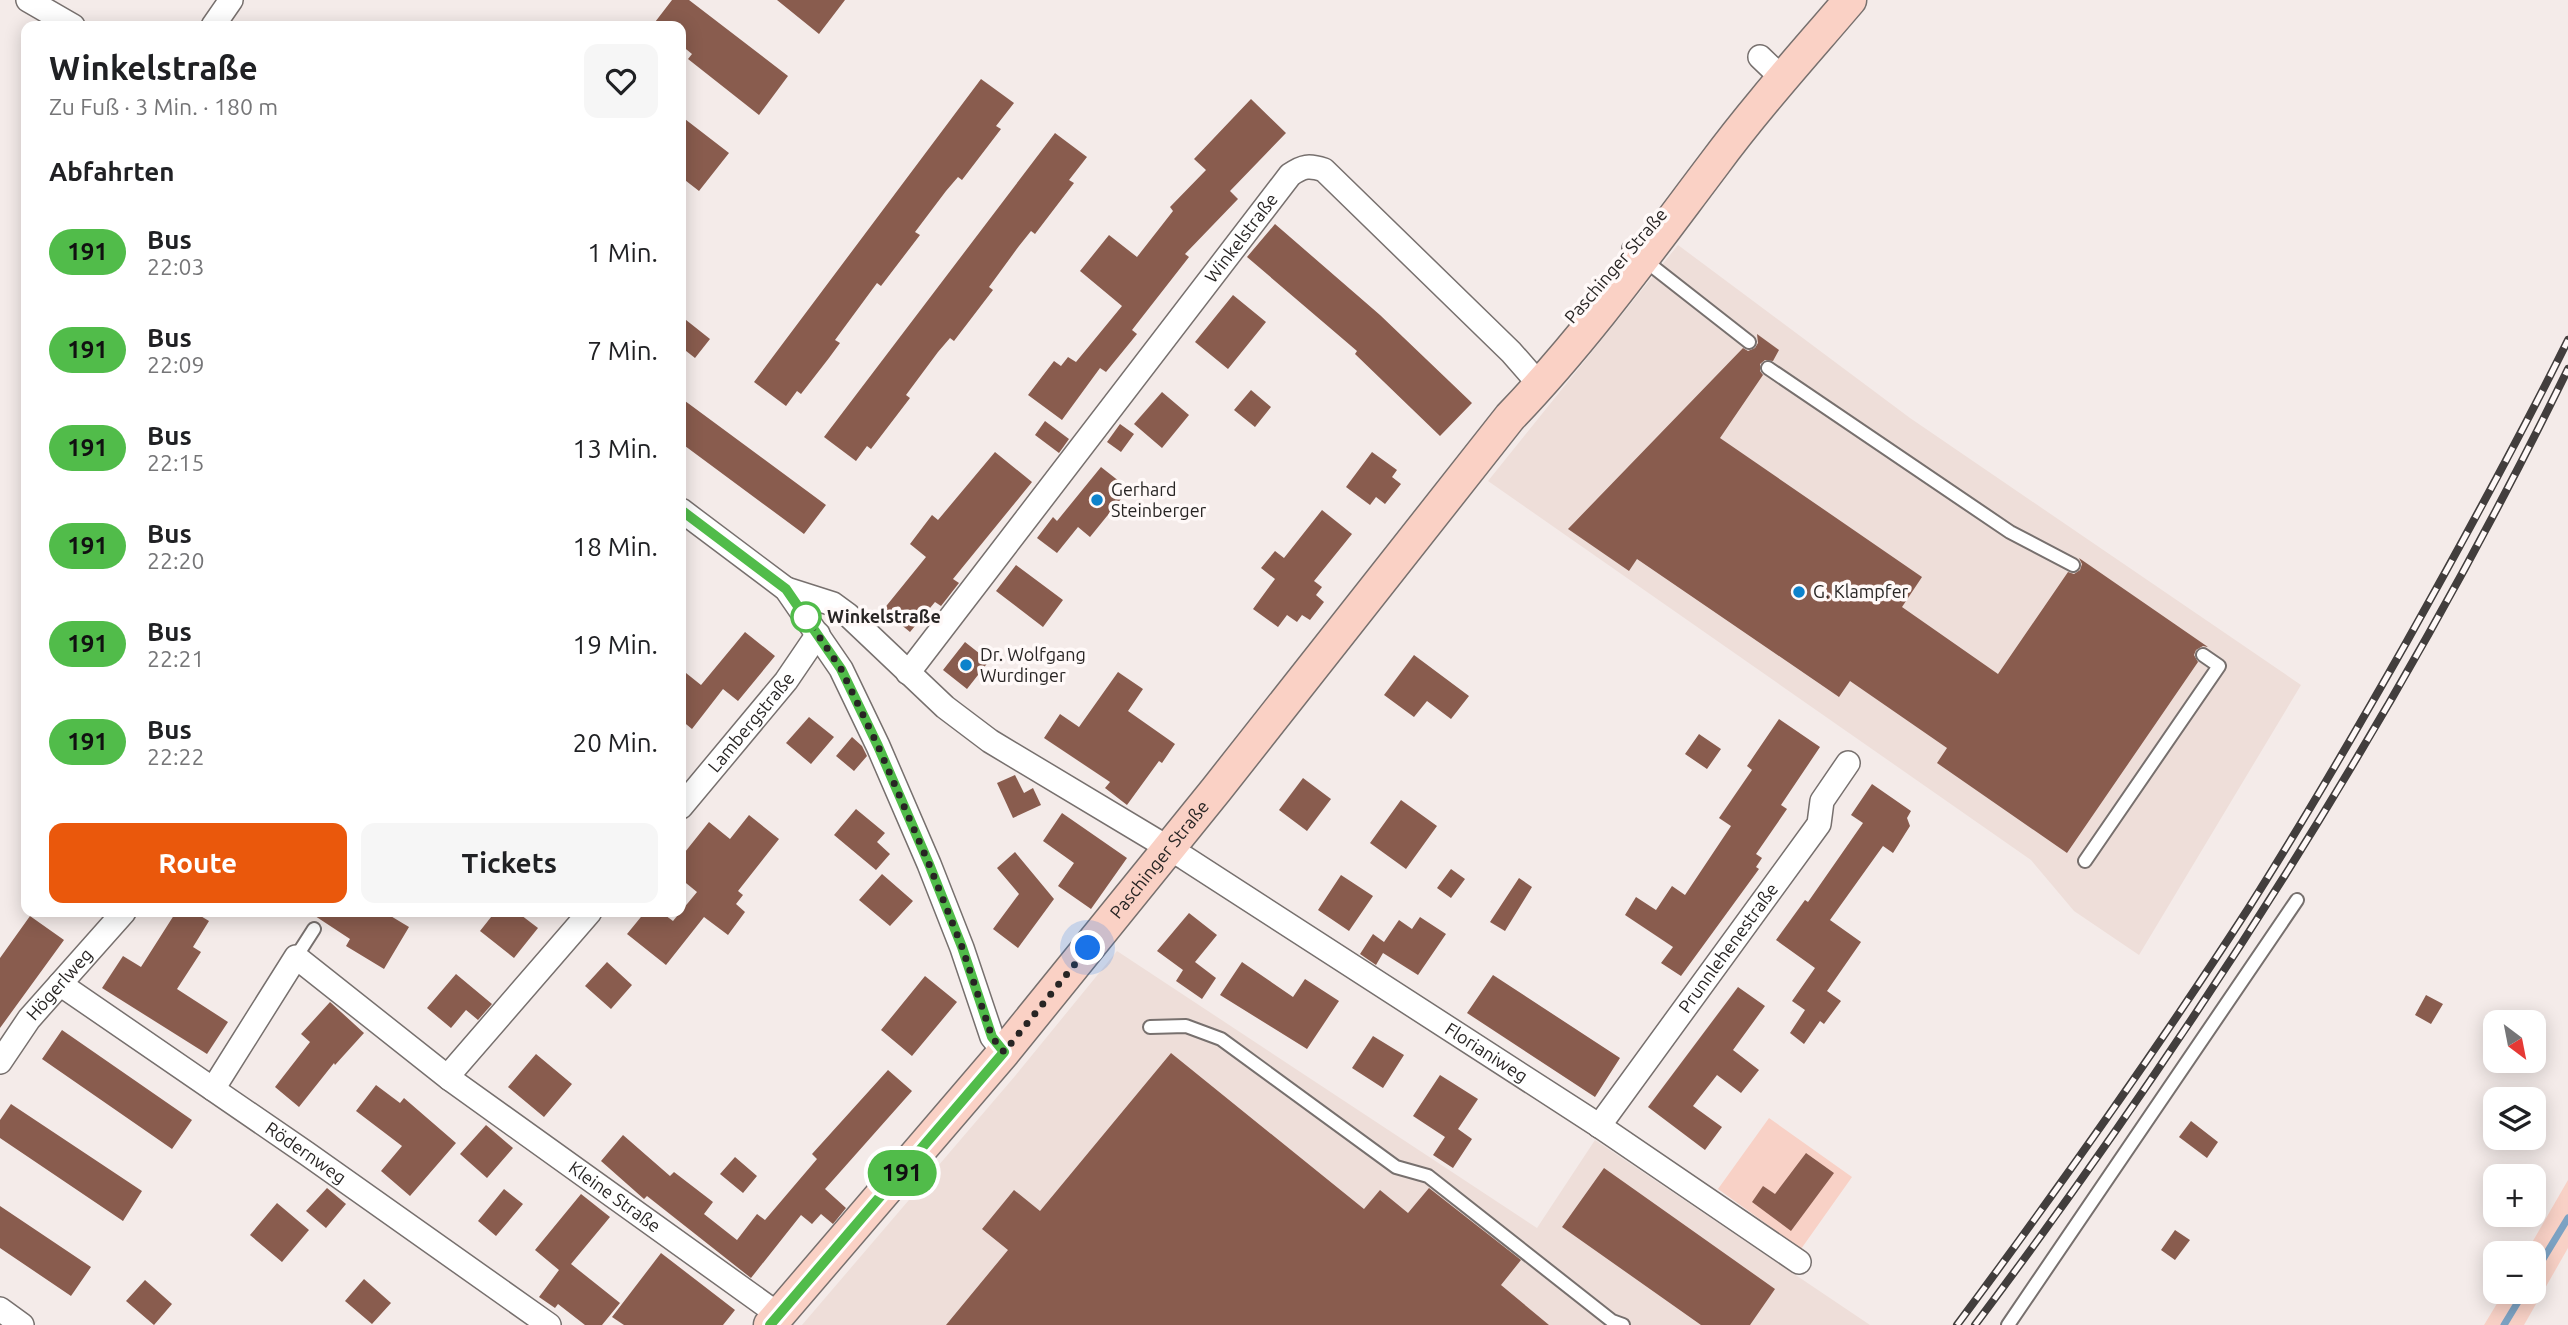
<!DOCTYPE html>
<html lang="de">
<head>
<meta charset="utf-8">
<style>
  body { margin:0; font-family:Ubuntu,sans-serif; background:#f6f6f6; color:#202124; height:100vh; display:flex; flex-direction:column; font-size:26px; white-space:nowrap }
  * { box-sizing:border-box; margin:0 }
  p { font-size:23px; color:#757577 }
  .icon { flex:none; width:38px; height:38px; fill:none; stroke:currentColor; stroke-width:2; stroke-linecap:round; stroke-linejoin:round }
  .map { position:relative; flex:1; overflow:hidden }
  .sheet { position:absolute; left:21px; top:21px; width:665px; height:896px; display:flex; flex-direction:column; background:#fff; border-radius:14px; box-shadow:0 4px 18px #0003 }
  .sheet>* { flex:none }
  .badge { padding:0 14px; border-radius:23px; font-size:24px; line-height:46px }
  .needle { width:46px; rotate:148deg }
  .controls { position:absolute; left:2483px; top:1010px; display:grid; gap:14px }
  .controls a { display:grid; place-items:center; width:63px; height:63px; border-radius:14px; background:#fff; box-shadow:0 4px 18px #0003; font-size:35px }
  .you { position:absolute; width:35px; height:35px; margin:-18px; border:5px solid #fff; border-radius:50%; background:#1a73e8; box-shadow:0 0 0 10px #1a73e833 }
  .map>.badge { position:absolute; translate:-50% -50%; box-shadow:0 0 0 4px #fff }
  h2 { padding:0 28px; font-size:26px; line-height:63px }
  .round { display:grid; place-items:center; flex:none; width:74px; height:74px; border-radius:14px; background:#f6f6f6 }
  .headline { display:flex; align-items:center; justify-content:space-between; height:119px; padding:0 28px }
  h1 { font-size:33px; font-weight:600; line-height:52px }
  .button { display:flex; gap:14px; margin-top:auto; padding:14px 28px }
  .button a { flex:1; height:80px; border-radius:14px; background:#ea580c; color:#fff; font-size:28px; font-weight:600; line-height:80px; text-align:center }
  .button a+a { background:#f6f6f6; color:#202124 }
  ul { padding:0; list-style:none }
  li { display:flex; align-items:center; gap:21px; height:98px; padding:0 28px }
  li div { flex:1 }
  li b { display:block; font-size:26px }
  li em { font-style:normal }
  li .badge { min-width:77px; font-weight:700; text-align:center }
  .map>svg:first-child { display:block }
</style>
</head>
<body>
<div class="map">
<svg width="2568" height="1325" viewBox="0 0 2568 1325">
  <rect width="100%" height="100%" fill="#f4ebe9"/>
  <path fill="#eeded9" d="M1678 245 1910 418 2301 685 2139 955 2074 911 2031 860 1488 481Z
    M1117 951 1537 1228 1595 1140 1870 1325H802L1015 1076Z"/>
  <path fill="#f8d1c6" d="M1769 1118 1852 1177 1801 1249 1718 1189Z
    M2568 1180V1248L2524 1325H2484L2504 1292H2534V1253H2526Z"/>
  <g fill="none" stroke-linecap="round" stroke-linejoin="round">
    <path stroke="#7ca2c3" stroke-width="7" d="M2534 1274 2568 1218
      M2504 1325 2524 1292"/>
  </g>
  <path fill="#895c4e" d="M672 0H689L788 76 759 115 688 59 692 54 681 45V26H652Z
    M777 0H845L819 34Z
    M981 79 1014 103 996 126 1001 129 962 180 958 177 946 191 915 232 920 235 881 286 877 283 835 340 840 343 829 358 801 394 797 391 786 406 754 382Z
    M1251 99 1286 133 1230 191 1238 199 1185 254 1189 257 1132 330 1137 334 1106 372 1100 368 1062 420 1028 395 1054 361 1061 366 1068 357 1076 362 1122 306 1080 271 1109 235 1137 257 1173 211 1170 207 1206 170 1194 159Z
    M681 116 729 153 699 191 681 177Z
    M1055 133 1087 157 1069 180 1074 183 1035 234 1031 231 1019 246 989 287 993 290 954 341 950 338 938 352 906 395 910 398 871 449 867 446 856 461 824 437Z
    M1275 224 1380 315 1472 403 1440 436 1355 354 1357 351 1247 257Z
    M1233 295 1266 322 1228 369 1195 342Z
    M681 316 710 339 695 358 681 347Z
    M1757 334 1779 350 1773 361 1765 360 1760 364V371L1763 375 1720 438 1922 577 1902 607 1998 674 2068 572 2074 574 2080 570 2082 564 2079 558 2208 647 2203 646 2196 650 2194 655 2198 662 2067 853 1937 763 1947 748 1850 681 1839 697 1637 559 1629 571 1568 529 1743 348 1748 351 1755 348 1758 343Z
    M1251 390 1271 407 1255 427 1234 410Z
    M1162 392 1189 415 1162 448 1134 424Z
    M681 398 826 505 804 534 681 443Z
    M1045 421 1069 439 1059 453 1035 435Z
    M1120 424 1134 434 1121 452 1107 442Z
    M995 452 1032 482 953 579 959 583 941 606 935 602 910 632 883 610 926 557 910 544 932 515 938 520Z
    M1372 452 1397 470 1392 477 1401 484 1385 504 1376 497 1370 505 1346 487Z
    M1101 467 1129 489 1090 537 1078 527 1057 553 1037 538 1053 517 1057 521Z
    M1322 510 1352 534 1314 581 1322 587 1316 595 1324 602 1310 620 1302 615 1297 622 1287 615 1278 627 1253 609 1275 579 1261 568 1275 551 1284 558Z
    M1016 565 1063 600 1043 627 996 591Z
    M745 632 775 656 738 701 723 689 692 729 681 720V669L701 685Z
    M965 642 989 661 967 689 943 670Z
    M1414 655 1469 696 1451 719 1427 701 1414 717 1384 695Z
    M1118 672 1143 689 1128 711 1175 744 1162 763 1159 761 1127 805 1105 788 1110 782 1044 738 1060 714 1079 727Z
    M809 717 834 737 811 764 786 743Z
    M1779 719 1820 747 1781 805 1787 809 1756 854 1762 858 1756 867 1759 869 1681 976 1661 963 1673 947 1625 915 1636 897 1656 910 1672 886 1685 895 1731 826 1719 818 1752 770 1747 766Z
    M1699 734 1721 749 1707 769 1685 754Z
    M852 737 862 746 867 756 854 771 836 756Z
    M1015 775 1024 793 1033 788 1041 805 1013 818 997 783Z
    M1303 778 1331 799 1307 831 1279 810Z
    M1872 784 1911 811 1907 818 1910 826 1893 853 1883 846 1830 920 1861 942 1827 991 1841 1001 1824 1024 1820 1021 1804 1044 1790 1033 1805 1010 1792 1001 1815 968 1776 940 1805 900 1808 902 1863 823 1851 815Z
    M1401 800 1437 826 1406 869 1370 843Z
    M856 809 885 833 877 842 890 854 876 870 834 835Z
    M1062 813 1127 858 1091 909 1058 886 1074 863 1043 841Z
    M749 815 779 839 738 891 743 895 736 904 745 912 728 935 704 917 666 965 627 934 645 912H661L673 921 697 892 681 879V857L709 822 730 839Z
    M1015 852 1054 899 1018 948 993 929 1019 894 997 868Z
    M1451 869 1465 879 1451 898 1437 888Z
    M882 874 913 901 890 926 859 900Z
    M1341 875 1373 896 1349 931 1318 910Z
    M1519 878 1532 887 1505 931 1490 922Z
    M176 912H194L209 921 193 947 201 952 177 989 228 1022 207 1054 102 988 123 956 141 967Z
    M309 912H384L409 927 384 969 346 946 350 939Z
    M495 912H517L538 928 514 958 480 931Z
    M1189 913 1217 935 1195 962 1216 978 1202 999 1176 981 1183 970 1157 951Z
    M30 916 64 940 0 1028V958Z
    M1420 917 1446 934 1418 975 1383 953 1376 965 1360 954 1373 934 1384 942 1399 920 1412 929Z
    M607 962 632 985 611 1009 585 986Z
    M1242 962 1293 997 1305 979 1339 1001 1307 1049 1220 995Z
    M456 974 492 1004 478 1020 466 1010 451 1028 427 1008Z
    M1493 975 1620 1058 1595 1097 1467 1013Z
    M925 976 957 1002 912 1056 881 1030Z
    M1738 987 1765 1006 1733 1050 1759 1070 1741 1093 1717 1075 1693 1106 1722 1127 1705 1150 1648 1107Z
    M2426 995 2443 1004 2431 1024 2415 1015Z
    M330 1002 364 1033 335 1065 334 1063 299 1107 275 1087 310 1042 301 1034Z
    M62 1030 192 1120 172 1149 42 1059Z
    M1373 1036 1404 1055 1383 1088 1352 1068Z
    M1171 1053 1364 1209 1380 1190 1408 1213 1429 1188 1521 1260 1501 1285 1549 1325H946L1008 1250 982 1229 1014 1190 1040 1211Z
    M536 1054 572 1084 544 1117 508 1087Z
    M888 1070 912 1091 825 1189 846 1208 833 1224 821 1214 812 1224 801 1215 751 1278 647 1196 644 1199 601 1161 623 1135 670 1176 674 1172 713 1202 704 1214 737 1240 757 1214 765 1220 817 1159 812 1154Z
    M1440 1075 1478 1099 1458 1129 1472 1139 1453 1168 1433 1155 1445 1137 1413 1116Z
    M376 1085 400 1103 404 1098 456 1143 410 1196 381 1171 402 1146 356 1111Z
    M11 1104 142 1191 123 1221 0 1138V1120Z
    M2191 1121 2218 1142 2207 1158 2179 1137Z
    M486 1125 513 1148 487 1178 460 1154Z
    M1806 1153 1834 1173 1791 1231 1752 1202 1763 1186 1775 1194Z
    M735 1157 757 1176 743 1193 720 1174Z
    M1604 1168 1775 1289 1750 1325H1701L1562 1227Z
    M327 1188 346 1204 326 1228 306 1211Z
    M504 1189 523 1204 496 1236 478 1221Z
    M581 1194 610 1217 571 1264 620 1303 602 1325H585L558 1304 555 1308 539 1297 559 1270 535 1250Z
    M277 1203 309 1230 282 1262 250 1235Z
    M0 1206 91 1267 71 1296 0 1248Z
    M2175 1230 2190 1240 2175 1260 2161 1250Z
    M661 1253 735 1310 723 1325H624L612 1317Z
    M364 1279 391 1303 372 1324 345 1301Z
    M145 1280 172 1304 154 1325 126 1301Z"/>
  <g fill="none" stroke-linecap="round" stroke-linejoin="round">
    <g stroke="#77706e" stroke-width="16">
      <path id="lane" d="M1629 248 1749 342
        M1768 368 2010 532 2073 565
        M2085 861 2219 666 2203 655
        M296 957 314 929
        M1150 1027 1186 1026 1221 1039 1396 1167 1428 1176 1612 1321 1623 1325
        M2008 1325 2297 900"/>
    </g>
    <g stroke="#77706e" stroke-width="26">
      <g id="street">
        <path d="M28 0 73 26"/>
        <path d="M213 26 231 0"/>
        <path d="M1760 57 1783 79"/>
        <path d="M681 510 786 589 841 669 878 746 929 864 962 948 992 1037 1004 1052"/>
        <path id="s1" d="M786 589 833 604 848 615 945 707 990 741 1185 858 1595 1123 1799 1262"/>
        <path id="s2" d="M908 673 1290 175C1303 166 1309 165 1324 170L1511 352 1540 385"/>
        <path id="s3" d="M681 807 786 681 818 634"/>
        <path id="s4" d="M60 984 306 1153 549 1325"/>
        <path id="s5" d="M0 1062 29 1019 124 912"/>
        <path d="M450 1079 454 1069 590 912"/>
        <path id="s6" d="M213 1089 296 957 450 1079 779 1315"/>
        <path id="s7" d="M1599 1126 1819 824 1822 801 1848 763"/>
        <path d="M0 1309 22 1325"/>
      </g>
    </g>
    <g stroke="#77706e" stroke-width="35">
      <g id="secondary">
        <path id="s8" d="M770 1325 1004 1052 1216 790 1510 417C1585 339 1649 250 1714 164 1756 107 1804 54 1850 0"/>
      </g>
    </g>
    <use href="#lane" stroke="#fff" stroke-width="12"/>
    <use href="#street" stroke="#fff" stroke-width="23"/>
    <use href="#secondary" stroke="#fad1c5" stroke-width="32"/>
    <g stroke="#423e3d" stroke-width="8">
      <path id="rail" d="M1957 1325C2058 1189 2156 1051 2248 909 2303 822 2355 733 2406 643 2462 543 2517 443 2568 340
        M1975 1325C2200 1025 2403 706 2568 369"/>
    </g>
    <use href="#rail" stroke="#fff9f8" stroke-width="5" stroke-dasharray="16" stroke-linecap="butt"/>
  </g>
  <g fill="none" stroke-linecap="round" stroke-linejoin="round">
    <g stroke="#fff" stroke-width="16">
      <path id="line" d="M681 510 786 589 841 669 878 746 929 864 962 947 992 1037 1004 1052 770 1325"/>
    </g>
    <use href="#line" stroke="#51bc4a" stroke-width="10"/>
    <path stroke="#282524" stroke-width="7" stroke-dasharray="0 12.6" d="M806 617 841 669 878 746 929 864 962 947 992 1037 1004 1052 1088 948"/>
  </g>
  <g fill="#0d82cb" stroke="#fff9f8" stroke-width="2.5">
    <circle cx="1097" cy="500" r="7"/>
    <circle cx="1799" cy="592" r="7"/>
    <circle cx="966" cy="665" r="7"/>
  </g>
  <circle fill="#fff" stroke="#51bc4a" stroke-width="3.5" cx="806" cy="617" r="14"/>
  <g text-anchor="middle" stroke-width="7" stroke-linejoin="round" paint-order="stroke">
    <g font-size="18" fill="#282524" stroke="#fff9f8">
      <text dy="6" stroke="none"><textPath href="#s2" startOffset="548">Winkelstraße</textPath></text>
      <text transform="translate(1616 266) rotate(-49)" y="6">Paschinger Straße</text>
      <text dy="6" stroke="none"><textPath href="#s3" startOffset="110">Lambergstraße</textPath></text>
      <text dy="6" stroke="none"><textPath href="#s8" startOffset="607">Paschinger Straße</textPath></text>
      <text dy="6" stroke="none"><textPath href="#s7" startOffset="220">Prunnlehenestraße</textPath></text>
      <text dy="6" stroke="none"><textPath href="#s5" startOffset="98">Högerlweg</textPath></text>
      <text dy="6" stroke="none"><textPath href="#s1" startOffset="844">Florianiweg</textPath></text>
      <text dy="6" stroke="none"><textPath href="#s4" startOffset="298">Rödernweg</textPath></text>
      <text dy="6" stroke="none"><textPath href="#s6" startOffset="555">Kleine Straße</textPath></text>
    </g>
    <g font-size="18" fill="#282524" stroke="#fff9f8" text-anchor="start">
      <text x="1111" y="496">Gerhard<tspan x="1111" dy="21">Steinberger</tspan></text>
      <text x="1813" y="598">G. Klampfer</text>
      <text x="980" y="661">Dr. Wolfgang<tspan x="980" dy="21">Wurdinger</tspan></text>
    </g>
    <g font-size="18" font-weight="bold" fill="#282524" stroke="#fff9f8" text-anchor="start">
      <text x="827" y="623">Winkelstraße</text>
    </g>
  </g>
</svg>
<div class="controls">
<a><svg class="needle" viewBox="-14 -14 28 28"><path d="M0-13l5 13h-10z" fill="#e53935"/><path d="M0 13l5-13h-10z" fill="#757577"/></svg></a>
<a><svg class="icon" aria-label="layers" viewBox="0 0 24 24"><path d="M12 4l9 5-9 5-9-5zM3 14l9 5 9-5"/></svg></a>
<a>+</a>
<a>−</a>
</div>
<div class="you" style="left:1088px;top:948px"></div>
<b class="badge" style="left:902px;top:1173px;background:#51bc4a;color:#111">191</b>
<section class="sheet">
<div class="headline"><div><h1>Winkelstraße</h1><p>Zu Fuß · 3 Min. · 180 m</p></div><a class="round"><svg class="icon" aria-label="heart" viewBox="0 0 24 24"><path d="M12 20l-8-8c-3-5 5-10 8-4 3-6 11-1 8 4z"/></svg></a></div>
<h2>Abfahrten</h2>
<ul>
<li><span class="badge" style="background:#51bc4a;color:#111">191</span><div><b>Bus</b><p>22:03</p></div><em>1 Min.</em></li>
<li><span class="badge" style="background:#51bc4a;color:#111">191</span><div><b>Bus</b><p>22:09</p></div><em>7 Min.</em></li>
<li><span class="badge" style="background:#51bc4a;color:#111">191</span><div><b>Bus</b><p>22:15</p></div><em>13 Min.</em></li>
<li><span class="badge" style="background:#51bc4a;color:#111">191</span><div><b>Bus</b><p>22:20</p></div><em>18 Min.</em></li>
<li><span class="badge" style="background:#51bc4a;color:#111">191</span><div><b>Bus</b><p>22:21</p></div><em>19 Min.</em></li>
<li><span class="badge" style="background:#51bc4a;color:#111">191</span><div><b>Bus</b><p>22:22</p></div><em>20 Min.</em></li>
</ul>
<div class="button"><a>Route</a><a>Tickets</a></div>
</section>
</div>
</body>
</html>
